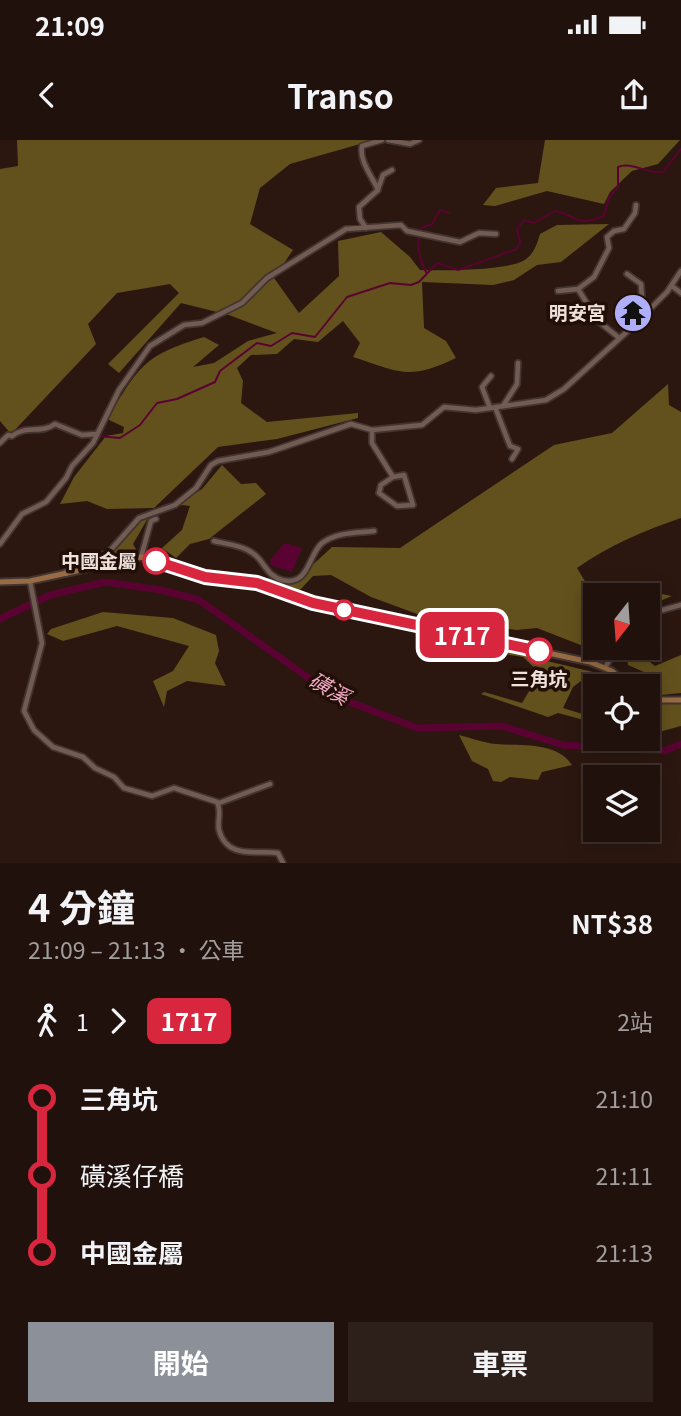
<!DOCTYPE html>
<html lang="zh-TW">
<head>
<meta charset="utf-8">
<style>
  body { margin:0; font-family:Georgia,"Noto Sans TC",serif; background:#2d1f1a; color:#f1f3f6; height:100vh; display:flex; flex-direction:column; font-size:26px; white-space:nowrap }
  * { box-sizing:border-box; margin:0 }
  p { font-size:23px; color:#a29d9d }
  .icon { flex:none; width:38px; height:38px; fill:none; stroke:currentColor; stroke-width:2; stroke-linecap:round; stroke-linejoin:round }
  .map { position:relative; height:723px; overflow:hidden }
  .sheet { display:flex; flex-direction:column; background:#20110c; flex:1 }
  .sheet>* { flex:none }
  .badge { padding:0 14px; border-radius:10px; font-size:24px; line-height:46px }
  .needle { width:46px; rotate:197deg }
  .fabs { position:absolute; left:583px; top:443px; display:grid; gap:14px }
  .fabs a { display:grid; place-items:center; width:77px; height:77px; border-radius:0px; background:#20110c; box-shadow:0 4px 18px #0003,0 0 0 2px #3d312d; font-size:35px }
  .map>.badge { position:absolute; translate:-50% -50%; box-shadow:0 0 0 4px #fff }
  .legs { display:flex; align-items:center; gap:10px; height:77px; padding:0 28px; font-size:23px }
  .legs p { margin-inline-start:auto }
  .head { display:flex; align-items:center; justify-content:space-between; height:119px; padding:0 28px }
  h1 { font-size:38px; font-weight:700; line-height:52px }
  .button { display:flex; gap:14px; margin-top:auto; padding:14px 28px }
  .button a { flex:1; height:80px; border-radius:0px; background:#8c9099; color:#fff; font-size:28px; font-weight:700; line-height:80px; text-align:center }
  .button a+a { background:#2d1f1a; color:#f1f3f6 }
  ul { padding:0 28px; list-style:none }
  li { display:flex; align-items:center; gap:24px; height:77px; font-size:26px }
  li i { display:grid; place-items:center; width:10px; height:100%; margin:0 9px; background:currentColor }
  li i::after { content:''; width:18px; height:18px; margin:-9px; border:5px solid; border-radius:50%; background:#20110c }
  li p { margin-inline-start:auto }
  li:first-child i { background:linear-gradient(#0000 50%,currentColor 0) }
  li:last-child i { background:linear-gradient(currentColor 50%,#0000 0) }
  .status { display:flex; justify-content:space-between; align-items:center; height:49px; padding:0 35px; background:#20110c; direction:ltr }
  .status svg { height:19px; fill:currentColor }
  header { display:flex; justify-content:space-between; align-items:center; height:91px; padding:0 28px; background:#20110c; font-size:32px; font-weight:700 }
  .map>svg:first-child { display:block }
</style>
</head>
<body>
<div class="status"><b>21:09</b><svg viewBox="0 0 49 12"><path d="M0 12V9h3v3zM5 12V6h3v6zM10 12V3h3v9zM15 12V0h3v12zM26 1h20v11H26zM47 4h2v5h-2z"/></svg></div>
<header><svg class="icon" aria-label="back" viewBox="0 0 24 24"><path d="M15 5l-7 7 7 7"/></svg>Transo<svg class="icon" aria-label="share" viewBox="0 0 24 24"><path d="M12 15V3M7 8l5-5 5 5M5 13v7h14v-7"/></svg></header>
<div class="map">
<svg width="681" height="723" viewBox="0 0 681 723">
  <rect width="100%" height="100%" fill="#2b1710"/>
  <path fill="#63511d" d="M17 0H374L290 24 260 48 250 84 293 110 274 138 299 173 339 136 338 101 381 92 410 117 420 130C441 131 507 130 523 121 534 115 537 104 540 94L557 85 609 84 561 122 537 125 514 140 493 145 422 142 424 188 446 201 456 218C408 241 400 232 353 217L360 203 343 181 318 202 294 199 277 214 251 215 237 228 243 241 241 263 267 282 358 273V278L277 299 218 307 154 368 107 369 87 361 60 364 74 337 106 296 123 293 124 287 107 279C140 226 142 216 204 197L219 205 193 227 214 223 248 201 277 193 229 175 181 163 119 233 108 224 179 153 170 144 117 153 88 184 96 204 11 294 0 281V29L18 26Z
    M545 0H680L658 24 632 31 610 52 604 64 547 51 495 66 483 65 496 48 538 43Z
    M668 244 669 265 681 272V378C643 391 610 405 577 428L592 453 641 450 672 456 648 466V455H595L596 511 537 488 516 490 420 475 371 457 331 435 313 436 300 450 266 438 294 442 332 407 400 408 554 305 612 293Z
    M222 325 241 344 256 343 266 354 209 399 190 404 176 418 162 408 182 390 190 366 182 365 148 378 133 404 137 411 108 415 136 381 172 368 202 349Z
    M103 472 173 478 216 495 219 511 215 523 226 546 187 541 167 551 164 567 153 541 173 531 189 506 117 486 63 501 47 494 51 489Z
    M471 503 593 532 573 547 563 568 595 578V583L558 573 548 577 481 554 484 552 522 563 540 533 523 517 471 509Z
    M638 513 655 526 681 515V553L651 556 656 549 653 536 628 525 627 516Z
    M648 564H681V586L648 595Z
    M459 595C471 598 484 603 496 604 521 606 557 602 572 625L542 632 538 640 510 637 501 642 493 641 488 629 472 621Z"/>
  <path fill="#5a0333" d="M285 403 302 408 292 432 270 425 271 419Z"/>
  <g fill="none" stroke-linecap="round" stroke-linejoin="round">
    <path stroke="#5a0333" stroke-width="2" d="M426 132C419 120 416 101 421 88L432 84 440 70 449 73
      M53 287 71 293
      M14 293 22 287H34
      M97 296 120 298 140 285 157 263 177 259 215 242 220 231 257 203 271 206 292 193 315 197 347 157 390 143 411 145 419 142 437 123 458 130 517 109 520 103 517 89 524 80 534 83 555 71C577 75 575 88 604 76L609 57 618 47V27C632 21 648 35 663 32L681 9
      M0 307 8 298"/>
    <path stroke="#5a0333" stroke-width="7" d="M0 479 50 455 105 442 161 450 199 460 334 556 417 588 502 586 563 605 664 611 681 604"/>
    <g stroke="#423431" stroke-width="8">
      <path id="minor" d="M388 0 410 4 419 0
        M378 49 383 35 392 30
        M366 88 360 79 359 67 378 50C372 36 359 21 362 6L382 0
        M627 134 641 144 643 174
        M672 146 681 153
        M558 151 578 149
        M618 197 598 181 578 149 594 137 609 108 607 97 614 91 624 89 635 73 636 65
        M503 266 517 244 518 223
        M495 267 510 306 518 309 512 319
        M490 268 482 247 491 236
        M372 290V303L393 337 404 335 413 365 397 366 379 353 381 345 393 337
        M0 303 8 295 12 296C25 285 42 294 55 284L82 295 96 294
        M214 401C227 404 245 406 255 415 265 423 267 436 282 440 309 447 308 415 322 403 337 392 356 393 374 391
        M0 404 22 374 46 362 66 338 72 326 93 303 119 250 150 206 184 185 202 183 242 163 267 138 346 89 401 85 407 91 460 102 479 93 496 94
        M141 417 151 381 156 379
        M66 434 67 429 108 413 139 378 175 365 196 348 211 325 218 321 269 312 351 284 372 290 422 285 444 267 476 270 546 260 564 249 631 188 667 152 681 131
        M30 441 42 503 24 571 34 590 53 607 83 617 95 628 114 637 124 648 152 656 174 648 217 662C222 671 217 680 219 690 227 720 257 710 278 713L283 723
        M648 474 681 465
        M605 528 616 508
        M219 663 270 644"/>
    </g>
    <g stroke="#423431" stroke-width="9">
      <path id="major" d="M0 442 30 441 141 417 205 437 257 443 313 463 590 522 612 531 629 546
        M648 560H681"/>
    </g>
    <use href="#minor" stroke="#725b52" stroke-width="4.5"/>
    <use href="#major" stroke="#976c44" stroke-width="5"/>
  </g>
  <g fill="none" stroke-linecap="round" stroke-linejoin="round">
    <g stroke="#fff" stroke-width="16">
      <path id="line-1" d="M156 421 205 437 257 443 313 463 539 511"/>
    </g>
    <use href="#line-1" stroke="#d7263d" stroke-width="10"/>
  </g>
  <defs>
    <g id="temple-disc" transform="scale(2.0125)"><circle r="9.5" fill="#afaefa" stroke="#200e07"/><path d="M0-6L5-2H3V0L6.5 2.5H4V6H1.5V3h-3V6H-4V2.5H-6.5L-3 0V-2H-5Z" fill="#111"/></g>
  </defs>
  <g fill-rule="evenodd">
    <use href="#temple-disc" x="633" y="173"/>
  </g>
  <g fill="#fff" stroke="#d7263d" stroke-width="3.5">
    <circle cx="156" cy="421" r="12"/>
    <circle cx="344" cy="470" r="9"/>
    <circle cx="539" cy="511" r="12"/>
  </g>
  <g text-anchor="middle" stroke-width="7" stroke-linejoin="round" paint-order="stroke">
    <g font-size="19" font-weight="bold" fill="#eee0db" stroke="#200e07" text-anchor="end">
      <text x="606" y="180">明安宮</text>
    </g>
    <g font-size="19" font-weight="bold" fill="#eee0db" stroke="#200e07" text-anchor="end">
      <text x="137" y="428">中國金屬</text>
      <text x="539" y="546" text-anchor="middle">三角坑</text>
    </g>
    <g font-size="21" font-style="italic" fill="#f2aac5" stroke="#200e07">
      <text transform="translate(329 549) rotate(30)" y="7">磺溪</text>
    </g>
  </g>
</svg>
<div class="fabs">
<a><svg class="needle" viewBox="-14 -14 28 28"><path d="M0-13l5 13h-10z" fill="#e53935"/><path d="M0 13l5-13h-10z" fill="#a29d9d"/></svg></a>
<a><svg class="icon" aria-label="locate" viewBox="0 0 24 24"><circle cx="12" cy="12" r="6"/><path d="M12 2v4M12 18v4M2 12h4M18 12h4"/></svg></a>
<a><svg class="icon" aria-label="layers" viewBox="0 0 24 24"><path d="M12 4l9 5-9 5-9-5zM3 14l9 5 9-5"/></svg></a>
</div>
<b class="badge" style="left:462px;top:495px;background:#d7263d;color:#fff">1717</b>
</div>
<section class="sheet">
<div class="head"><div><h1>4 分鐘</h1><p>21:09 – 21:13 · 公車</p></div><b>NT$38</b></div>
<div class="legs"><svg class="icon" aria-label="walk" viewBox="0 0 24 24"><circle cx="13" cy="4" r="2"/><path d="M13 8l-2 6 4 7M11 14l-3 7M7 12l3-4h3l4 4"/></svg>1<svg class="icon" aria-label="forward" viewBox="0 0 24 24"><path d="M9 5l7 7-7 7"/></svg><b class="badge" style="background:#d7263d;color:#fff">1717</b><p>2站</p></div>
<ul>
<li><i style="color:#d7263d"></i><b>三角坑</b><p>21:10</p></li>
<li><i style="color:#d7263d"></i><span>磺溪仔橋</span><p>21:11</p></li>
<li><i style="color:#d7263d"></i><b>中國金屬</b><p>21:13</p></li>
</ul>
<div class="button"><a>開始</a><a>車票</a></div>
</section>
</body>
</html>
